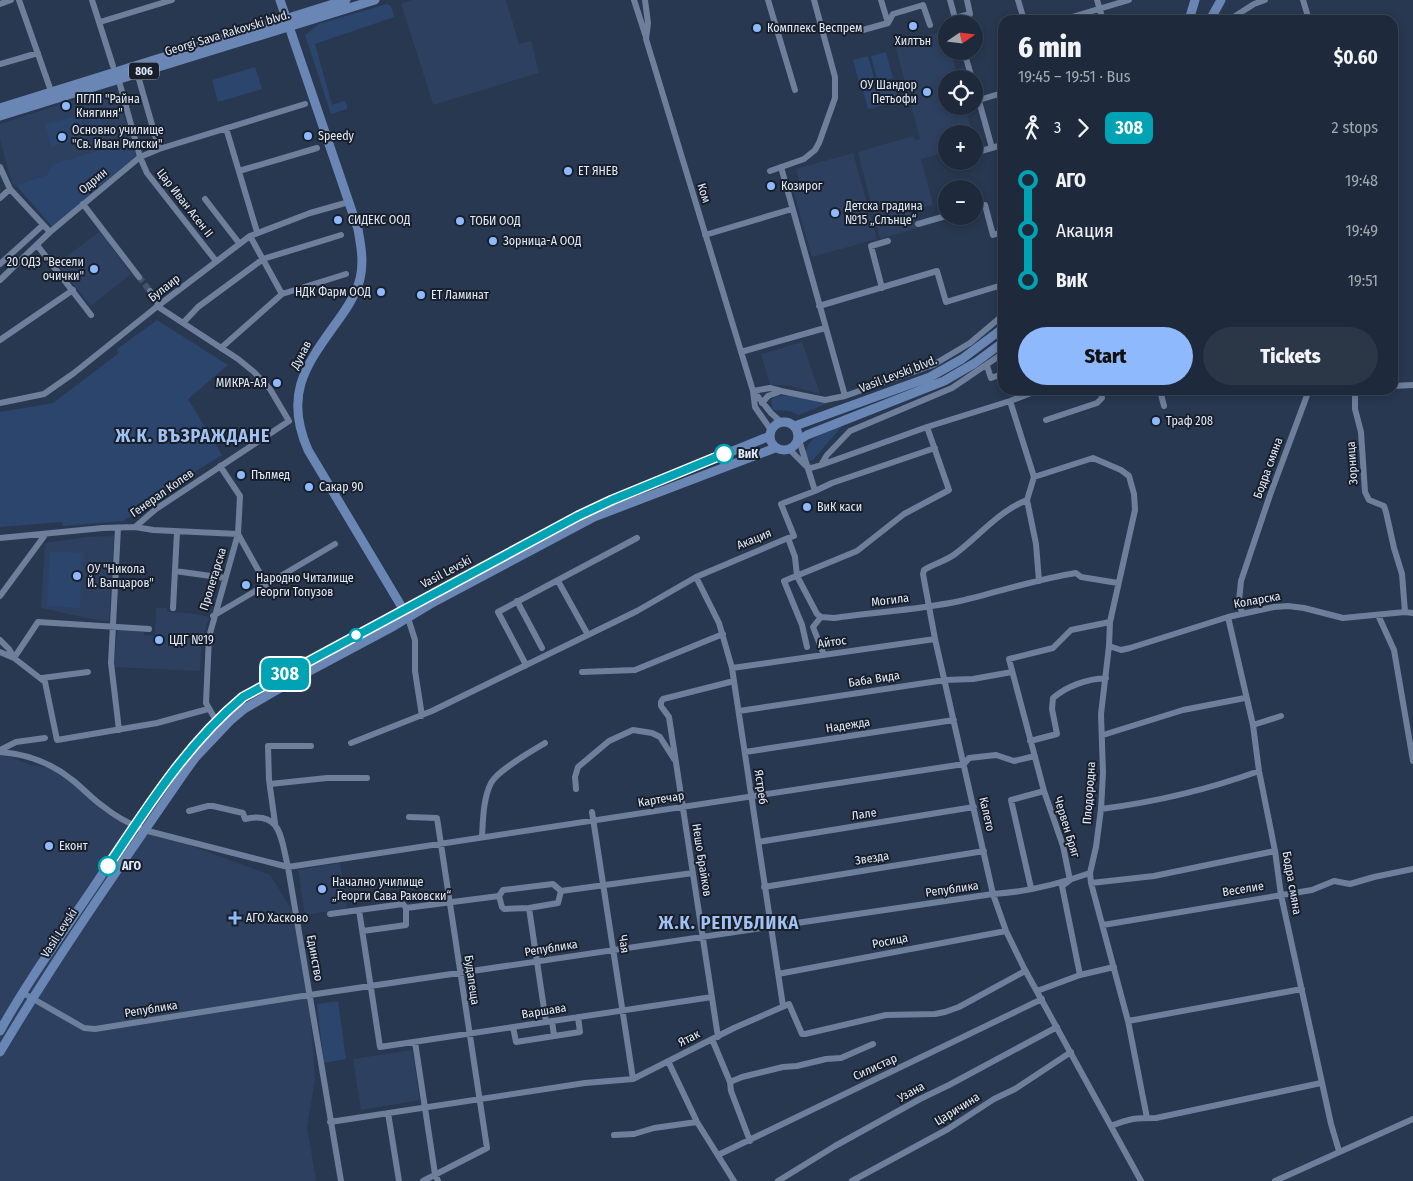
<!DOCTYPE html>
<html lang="en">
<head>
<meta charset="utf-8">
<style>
  body { margin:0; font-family:"Fira Sans Condensed",sans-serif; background:#2b3647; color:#f1f3f6; height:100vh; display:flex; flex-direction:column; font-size:19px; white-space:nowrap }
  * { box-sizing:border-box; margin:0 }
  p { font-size:16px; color:#a1a7af }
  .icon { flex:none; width:28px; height:28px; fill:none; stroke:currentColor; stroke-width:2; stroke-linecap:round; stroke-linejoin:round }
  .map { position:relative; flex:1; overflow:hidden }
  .panel { position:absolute; left:998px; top:15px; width:400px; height:380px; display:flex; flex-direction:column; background:#1e2a3c; border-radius:15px; box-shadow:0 2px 8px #0003,0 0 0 1px #3c4656 }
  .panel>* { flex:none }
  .badge { padding:0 10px; border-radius:8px; font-size:18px; line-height:32px }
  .needle { width:32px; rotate:76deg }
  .buttons { position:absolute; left:938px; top:15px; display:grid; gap:10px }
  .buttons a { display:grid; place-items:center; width:45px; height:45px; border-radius:50%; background:#1e2a3c; box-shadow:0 2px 8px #0003,0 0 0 1px #3c4656; font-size:25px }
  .map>.badge { position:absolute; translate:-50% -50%; box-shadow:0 0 0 2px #fff }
  .legs { display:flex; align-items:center; gap:8px; height:55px; padding:0 20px; font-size:16px }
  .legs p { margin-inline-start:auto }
  .headline { display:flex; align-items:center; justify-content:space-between; height:85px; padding:0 20px }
  h1 { font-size:28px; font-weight:800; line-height:38px }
  .cta { display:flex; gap:10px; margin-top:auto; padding:10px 20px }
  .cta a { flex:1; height:58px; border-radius:30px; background:#8eb9fd; color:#111; font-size:20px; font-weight:800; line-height:58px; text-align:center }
  .cta a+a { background:#2b3647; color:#f1f3f6 }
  ul { padding:0 20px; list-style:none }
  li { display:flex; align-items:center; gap:18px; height:50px; font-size:19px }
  li i { display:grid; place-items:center; width:8px; height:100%; margin:0 6px; background:currentColor }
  li i::after { content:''; width:12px; height:12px; margin:-6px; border:4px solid; border-radius:50%; background:#1e2a3c }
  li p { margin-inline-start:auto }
  li:first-child i { background:linear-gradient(#0000 50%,currentColor 0) }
  li:last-child i { background:linear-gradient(currentColor 50%,#0000 0) }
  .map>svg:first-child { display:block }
</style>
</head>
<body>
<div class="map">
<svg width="1413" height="1181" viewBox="0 0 1413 1181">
  <rect width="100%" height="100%" fill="#283850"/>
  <path fill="#2d405f" d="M413 0H506L519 44 531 41 539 73 433 105V103L401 4Z
    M945 31 946 51H951L958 79H946V106H965L972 134H946V152L921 159 933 205 912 210 917 228 880 239 858 152 913 136 914 140 920 139 895 44Z
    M98 92 100 97 116 92 130 135 117 139 118 144 53 164 48 175 16 185 12 183 0 140V124Z
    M853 153 877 239 812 257 792 187 800 184 796 169Z
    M100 231 131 274 91 306 57 264Z
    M802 342 820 394 787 385H770L761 354Z
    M114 536 109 621H101L41 608 45 543 87 537Z
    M156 608H167V612L196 614 209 617 202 640 200 671 114 667 117 632 118 630 144 632V635L155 636Z
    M0 753 31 765 55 768 103 807 151 831 270 875 296 917 309 995 315 1080 307 1127 316 1181H0Z
    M340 863 347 908 305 915 298 870Z
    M412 1050 420 1100 361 1110 353 1059Z"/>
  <path fill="#2c456d" d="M387 4 391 6 394 17 315 44 332 105 344 101 347 105V109L331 114 305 35 319 24Z
    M886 52 893 78 878 82 871 56Z
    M868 56 875 82 860 86 853 60Z
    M255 67 262 89 218 102 212 80Z
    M894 83 899 101 868 109 863 91Z
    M98 110 105 132 92 135 86 113Z
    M80 115 87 137 51 147 45 124Z
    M130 135 136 156 52 227 16 185 47 175 53 164 118 144 117 139Z
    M157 320 228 365 188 399 222 455 157 495 159 499 123 521 63 526 62 522 0 527V412L53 403 119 353 117 349Z
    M777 396H789L828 403 799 415 789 411 773 410 771 400Z
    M843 425 812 461 809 460 805 453C809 435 828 432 843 425Z
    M50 551 83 553 80 608 47 606Z
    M338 1001 346 1059 324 1063 317 1004Z"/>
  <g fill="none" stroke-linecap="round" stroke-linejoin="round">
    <path stroke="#44536a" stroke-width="6" stroke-dasharray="6 3" stroke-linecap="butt" d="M139 277 150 291"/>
    <path stroke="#6e7f9c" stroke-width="6" d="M19 0 51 91
      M92 0 113 66
      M634 0 646 37
      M645 0 648 23 646 39 753 391 755 407 771 430
      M768 0 795 90
      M881 0 888 23
      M950 0 955 18 970 14 967 0
      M1018 0 1024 20
      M1097 0 1103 20
      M1303 0 1309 20
      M0 4 11 0
      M1062 20 1129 0
      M1229 20 1254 4 1265 0
      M1249 20H1254
      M100 22 172 0
      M822 29 863 30 888 23 893 14 923 5 930 25
      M964 51 972 79
      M0 64 38 53
      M138 76 159 149
      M119 81 140 157 147 173 216 261
      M974 83 992 148
      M979 100 1002 93
      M226 128 257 232
      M974 153 1002 145
      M0 167 10 189 50 232
      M781 167 845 396
      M239 171 317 148
      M770 171 804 159 815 150 819 143 835 98V77L814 0
      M0 198 10 189
      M205 199 239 243
      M83 204 139 277
      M974 208 985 205 993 235 1002 232
      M918 224 946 216
      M705 235 792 209
      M250 236 282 294
      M37 245 91 315
      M0 264 43 225
      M0 280 50 232 140 157 159 149 305 104
      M882 288 871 246 888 241
      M150 291 159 305
      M819 306 937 271 946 302 1002 285
      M183 323 198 307 263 259 341 235
      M0 340 73 290
      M221 348 282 294 346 274
      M741 352 825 328
      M987 366 991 378 1002 374
      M1392 386 1413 385
      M1160 390 1164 406
      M1355 390V409L1361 432 1365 492 1369 500 1384 506 1386 512 1394 548 1402 574 1405 612
      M753 391 770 388 781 391 825 400 845 396 933 365 970 343 1002 316
      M754 392 771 413 781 422
      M1355 393 1370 390
      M1010 401 1034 477 1093 458 1121 470 1129 476 1134 494 1135 510 1110 622 1109 646 1101 714 1103 773 1101 809 1096 847 1090 873 1091 883 1128 1021 1147 1118
      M0 403 44 394 74 373 159 305 250 236 310 213 349 202
      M762 403 768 396 781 391
      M1046 420 1097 403 1102 398 1101 390
      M799 440 815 491 832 483 935 448
      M790 450 806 466 811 468 821 465 827 455 850 431 952 388 1002 354
      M821 465 927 427 1010 401 1039 390
      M1034 477 1027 500C999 511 979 536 955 554 944 562 935 563 924 570L923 574 935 639 993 894 1006 931 1024 968 1141 1181
      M815 491 781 504 794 536 788 538 795 557 797 576 817 614 821 617 834 618C876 612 918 610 960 601 999 592 1037 579 1076 573L1081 577 1118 583
      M1027 500 1036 544 1039 581
      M135 527 153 530 238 534 266 584
      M118 528 111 663 119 730
      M0 538 103 528 135 527 156 509 289 421 270 389 254 372 238 359 157 306
      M175 571 225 578
      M696 577 719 623 732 668 783 1006
      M558 581 588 635
      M0 596 45 535
      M517 601 542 648
      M173 608 177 532
      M1242 613 1239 601 1241 581 1270 495 1309 390
      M1378 615 1394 650 1413 761
      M213 616 335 544
      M821 617 813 627 824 655
      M1228 617 1253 725 1259 771 1275 851 1281 895 1331 1124 1339 1151
      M408 618 415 640V671L422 716
      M0 640 9 649 14 658 45 682 57 740 157 723 208 709
      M1109 646 1121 650 1130 648 1228 617 1274 607 1288 606 1304 608 1343 618 1405 612 1413 613
      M807 647 802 625 784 581 857 551 904 514 949 490 927 427
      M0 652 14 658 38 622 149 629
      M525 666V663L498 612 637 538
      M732 668 935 639
      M582 672 635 670 723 634
      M42 678 88 672
      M739 711 945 680 973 679 1012 672
      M218 724 206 703 209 637 238 534 240 496 220 466
      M1253 725 1281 716
      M1103 735 1183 710 1245 698
      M1030 741 1057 734 1052 709 1053 698C1067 686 1087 679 1106 678
      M351 743 432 711 637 611 696 577 788 538
      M0 750 16 742 45 738
      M0 752C26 754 51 763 71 779 83 788 92 799 104 807 116 817 130 824 144 830L288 867 964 764 969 758 996 755 1014 761 1035 756
      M745 752 954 720
      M270 784 327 778H367
      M576 789 575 777 578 767 609 741 633 730 652 733 660 737 674 759
      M1101 809C1155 802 1207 790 1259 771
      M189 811 208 806H213L243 813 245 819C282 810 281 840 288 867L341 1181
      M592 812 633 1079
      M409 817 437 818 487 1148 423 1181
      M275 823 269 780 268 746H311
      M482 837C483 820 483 799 491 783 498 770 532 751 545 743
      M758 842 974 807
      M1091 883 1154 876 1275 851
      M764 887 984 851
      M1031 888 1011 800 1044 791
      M499 896 503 890 553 884 561 891 693 873
      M529 908 546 1022
      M359 910 380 1047 712 997
      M330 914 403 904 406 908 499 896 502 907 504 909 529 908 558 903 561 891
      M1103 925 1312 890 1334 881 1350 884 1374 877 1413 869
      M363 931 406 925V908
      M778 974 1006 931
      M1080 975 1062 886 1070 880 1063 846 1044 791 1009 659 1053 648 1071 630 1110 622
      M1037 991 1080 975 1114 967
      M23 993 77 1024 84 1028 95 1029 296 997 993 894C1026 892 1059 884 1090 873
      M552 1021 554 1036
      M1128 1021 1302 989
      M513 1027 516 1042 580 1032 578 1017
      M718 1037 669 717 661 706V702L663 699 734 681
      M712 1039 730 1082 731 1091 750 1141
      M415 1042 435 1174 438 1181
      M668 1061 697 1122 734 1181
      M730 1082 742 1077 783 1067 797 1066 826 1059 841 1058 873 1044
      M388 1113 399 1181
      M330 1122 585 1083 633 1079 734 1028 789 1004 802 1034H805L886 1015 935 1014 945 1012 959 1007 1025 971
      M1111 1126C1131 1118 1135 1118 1156 1118L1321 1083
      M614 1135 634 1134 654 1128 697 1122
      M718 1155 1042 999
      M778 1181 835 1146 920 1099 949 1085 1057 1027
      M852 1181 948 1129 994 1099 1015 1089 1071 1052
      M1275 1181 1413 1119"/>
    <path stroke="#6a86b4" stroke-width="9" d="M280 0 358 229C361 246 364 262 360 279 355 297 345 311 334 326 303 369 285 397 308 450L406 614
      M1189 20 1195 0
      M1210 20 1221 0
      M0 108 346 0
      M0 116 375 0
      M770 436a14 14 0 1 1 28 0a14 14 0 1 1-28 0Z
      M795 426 930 377 962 359 1002 329
      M799 440 807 435 944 381 975 363 1002 343
      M0 1031C28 980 63 933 95 885 140 818 181 749 243 697L578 516 612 500 770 436
      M0 1052C58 954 123 862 187 769L195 758 231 720 244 709 304 674 394 626 434 602 594 517 775 448"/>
  </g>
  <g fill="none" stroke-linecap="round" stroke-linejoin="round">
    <g stroke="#fff" stroke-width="11">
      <path id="line-1" d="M108 866C148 806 187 744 243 697L578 516 612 500 724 454"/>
    </g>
    <use href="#line-1" stroke="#00a3b4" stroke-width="8"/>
  </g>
  <g fill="#8eb9fd" stroke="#181f2a" stroke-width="2">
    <circle cx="913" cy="26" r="5"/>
    <circle cx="757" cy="28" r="5"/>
    <circle cx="927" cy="92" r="5"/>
    <circle cx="66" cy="106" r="5"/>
    <circle cx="308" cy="136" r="5"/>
    <circle cx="62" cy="137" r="5"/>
    <circle cx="568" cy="171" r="5"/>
    <circle cx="771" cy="186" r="5"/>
    <circle cx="835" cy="213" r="5"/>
    <circle cx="338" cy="220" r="5"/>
    <circle cx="460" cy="221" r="5"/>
    <circle cx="493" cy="241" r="5"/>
    <circle cx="94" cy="269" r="5"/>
    <circle cx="381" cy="292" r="5"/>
    <circle cx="421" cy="295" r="5"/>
    <circle cx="277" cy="383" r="5"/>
    <circle cx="1156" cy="421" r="5"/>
    <circle cx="241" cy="475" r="5"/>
    <circle cx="309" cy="487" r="5"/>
    <circle cx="807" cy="507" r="5"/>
    <circle cx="77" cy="576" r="5"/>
    <circle cx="246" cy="585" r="5"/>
    <circle cx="159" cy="640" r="5"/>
    <circle cx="49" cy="846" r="5"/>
    <circle cx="322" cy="889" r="5"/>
    <path d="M232.5 910.5h5v5h5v5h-5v5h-5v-5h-5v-5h5z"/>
  </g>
  <g fill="#fff" stroke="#00a3b4" stroke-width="2.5">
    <circle cx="724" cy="454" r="9"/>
    <circle cx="356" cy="635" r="6"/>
    <circle cx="108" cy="866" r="9"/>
  </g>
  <g text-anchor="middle" stroke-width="4" stroke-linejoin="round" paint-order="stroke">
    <rect fill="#181f2a" stroke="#a4adbc" stroke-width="1" x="129" y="62.5" width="30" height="17" rx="4"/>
    <g font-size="11" font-weight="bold" fill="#e0eafa">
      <text x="144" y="75">806</text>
    </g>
    <g font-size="12" fill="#e0eafa" stroke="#181f2a" text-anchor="start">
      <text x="767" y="32">Комплекс Веспрем</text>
      <text x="913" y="45" text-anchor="middle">Хилтън</text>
      <text x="917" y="89" text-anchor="end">ОУ Шандор<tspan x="917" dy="14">Петьофи</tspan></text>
      <text x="76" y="103">ПГЛП "Райна<tspan x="76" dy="14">Княгиня"</tspan></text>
      <text x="72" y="134">Основно училище<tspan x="72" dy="14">"Св. Иван Рилски"</tspan></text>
      <text x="318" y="140">Speedy</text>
      <text x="578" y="175">ЕТ ЯНЕВ</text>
      <text x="781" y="190">Козирог</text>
      <text x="845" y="210">Детска градина<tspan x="845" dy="14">№15 „Слънце“</tspan></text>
      <text x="348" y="224">СИДЕКС ООД</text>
      <text x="470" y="225">ТОБИ ООД</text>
      <text x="503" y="245">Зорница-А ООД</text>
      <text x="84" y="266" text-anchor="end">20 ОДЗ "Весели<tspan x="84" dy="14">очички"</tspan></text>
      <text x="371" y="296" text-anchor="end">НДК Фарм ООД</text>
      <text x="431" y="299">ЕТ Ламинат</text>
      <text x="267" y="387" text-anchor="end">МИКРА-АЯ</text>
      <text x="1166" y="425">Траф 208</text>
      <text x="251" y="479">Пълмед</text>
      <text x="319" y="491">Сакар 90</text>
      <text x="817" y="511">ВиК каси</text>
      <text x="87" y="573">ОУ "Никола<tspan x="87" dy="14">Й. Вапцаров"</tspan></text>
      <text x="256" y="582">Народно Читалище<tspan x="256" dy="14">Георги Топузов</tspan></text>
      <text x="169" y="644">ЦДГ №19</text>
      <text x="59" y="850">Еконт</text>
      <text x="332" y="886">Начално училище<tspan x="332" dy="14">„Георги Сава Раковски“</tspan></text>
      <text x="246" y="922">АГО Хасково</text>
    </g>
    <g font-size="12" fill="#e0eafa" stroke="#181f2a">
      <text transform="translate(227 33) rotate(-17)" y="4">Georgi Sava Rakovski blvd.</text>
      <text transform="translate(93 181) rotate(-40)" y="4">Одрин</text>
      <text transform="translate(704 193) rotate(73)" y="4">Ком</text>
      <text transform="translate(185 203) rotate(52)" y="4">Цар Иван Асен II</text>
      <text transform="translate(164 288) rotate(-38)" y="4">Булаир</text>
      <text transform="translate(301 355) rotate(-62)" y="4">Дунав</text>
      <text transform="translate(898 374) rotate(-21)" y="4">Vasil Levski blvd.</text>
      <text transform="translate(1352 463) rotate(-94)" y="4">Зорница</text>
      <text transform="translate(1268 468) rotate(-70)" y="4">Бодра смяна</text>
      <text transform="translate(162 493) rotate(-35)" y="4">Генерал Колев</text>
      <text transform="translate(754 539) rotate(-22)" y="4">Акация</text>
      <text transform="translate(446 572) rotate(-28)" y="4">Vasil Levski</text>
      <text transform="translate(213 579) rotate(-73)" y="4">Пролетарска</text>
      <text transform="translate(890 600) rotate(-7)" y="4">Могила</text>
      <text transform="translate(1257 600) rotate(-10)" y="4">Коларска</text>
      <text transform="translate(832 642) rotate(-8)" y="4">Айтос</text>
      <text transform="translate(874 679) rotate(-9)" y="4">Баба Вида</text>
      <text transform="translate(848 725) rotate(-9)" y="4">Надежда</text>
      <text transform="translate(761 787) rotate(82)" y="4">Ястреб</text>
      <text transform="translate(1089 793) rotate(-86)" y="4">Плодородна</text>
      <text transform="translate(661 799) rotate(-9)" y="4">Картечар</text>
      <text transform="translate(864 814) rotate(-9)" y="4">Лале</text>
      <text transform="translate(987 814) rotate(77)" y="4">Калето</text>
      <text transform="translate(1067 827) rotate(73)" y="4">Червен Бряг</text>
      <text transform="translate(872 858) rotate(-9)" y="4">Звезда</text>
      <text transform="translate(702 860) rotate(81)" y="4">Нешо Брайков</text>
      <text transform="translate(1292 883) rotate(80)" y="4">Бодра смяна</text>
      <text transform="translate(952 889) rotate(-8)" y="4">Република</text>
      <text transform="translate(1243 889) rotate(-9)" y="4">Веселие</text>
      <text transform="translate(59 933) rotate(-57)" y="4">Vasil Levski</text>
      <text transform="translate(890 941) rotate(-11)" y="4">Росица</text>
      <text transform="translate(624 944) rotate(82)" y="4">Чая</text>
      <text transform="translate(551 948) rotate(-9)" y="4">Република</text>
      <text transform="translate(315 958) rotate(80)" y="4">Единство</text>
      <text transform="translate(472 980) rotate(82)" y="4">Будапеща</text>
      <text transform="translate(151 1009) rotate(-9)" y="4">Република</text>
      <text transform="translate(544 1011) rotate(-9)" y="4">Варшава</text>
      <text transform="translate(689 1038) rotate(-27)" y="4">Ятак</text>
      <text transform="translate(875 1067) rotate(-25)" y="4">Силистар</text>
      <text transform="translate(911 1092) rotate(-29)" y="4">Узана</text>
      <text transform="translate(957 1109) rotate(-32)" y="4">Царичина</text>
    </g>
    <g font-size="12" font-weight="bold" fill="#e0eafa" stroke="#181f2a" text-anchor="start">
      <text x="738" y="458">ВиК</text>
      <text x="122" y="870">АГО</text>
    </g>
    <g font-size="18" font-weight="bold" letter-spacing="1" fill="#a2c2f4" stroke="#181f2a">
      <text x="193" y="442">Ж.К. ВЪЗРАЖДАНЕ</text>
      <text x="729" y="929">Ж.К. РЕПУБЛИКА</text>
    </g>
  </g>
</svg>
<div class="buttons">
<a><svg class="needle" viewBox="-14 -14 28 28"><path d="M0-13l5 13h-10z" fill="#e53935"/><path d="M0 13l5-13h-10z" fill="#a1a7af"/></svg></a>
<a><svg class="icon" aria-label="locate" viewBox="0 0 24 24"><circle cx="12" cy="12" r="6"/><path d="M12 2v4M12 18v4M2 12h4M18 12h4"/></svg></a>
<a>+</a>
<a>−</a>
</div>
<b class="badge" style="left:285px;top:674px;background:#00a3b4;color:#fff">308</b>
<section class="panel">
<div class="headline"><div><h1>6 min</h1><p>19:45 – 19:51 · Bus</p></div><b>$0.60</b></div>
<div class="legs"><svg class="icon" aria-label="walk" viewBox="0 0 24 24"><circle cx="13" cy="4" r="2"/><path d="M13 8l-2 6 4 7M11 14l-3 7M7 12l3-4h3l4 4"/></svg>3<svg class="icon" aria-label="forward" viewBox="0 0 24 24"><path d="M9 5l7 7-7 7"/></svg><b class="badge" style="background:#00a3b4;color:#fff">308</b><p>2 stops</p></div>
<ul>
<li><i style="color:#00a3b4"></i><b>АГО</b><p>19:48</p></li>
<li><i style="color:#00a3b4"></i><span>Акация</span><p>19:49</p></li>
<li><i style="color:#00a3b4"></i><b>ВиК</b><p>19:51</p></li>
</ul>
<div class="cta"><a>Start</a><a>Tickets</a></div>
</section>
</div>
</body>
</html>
